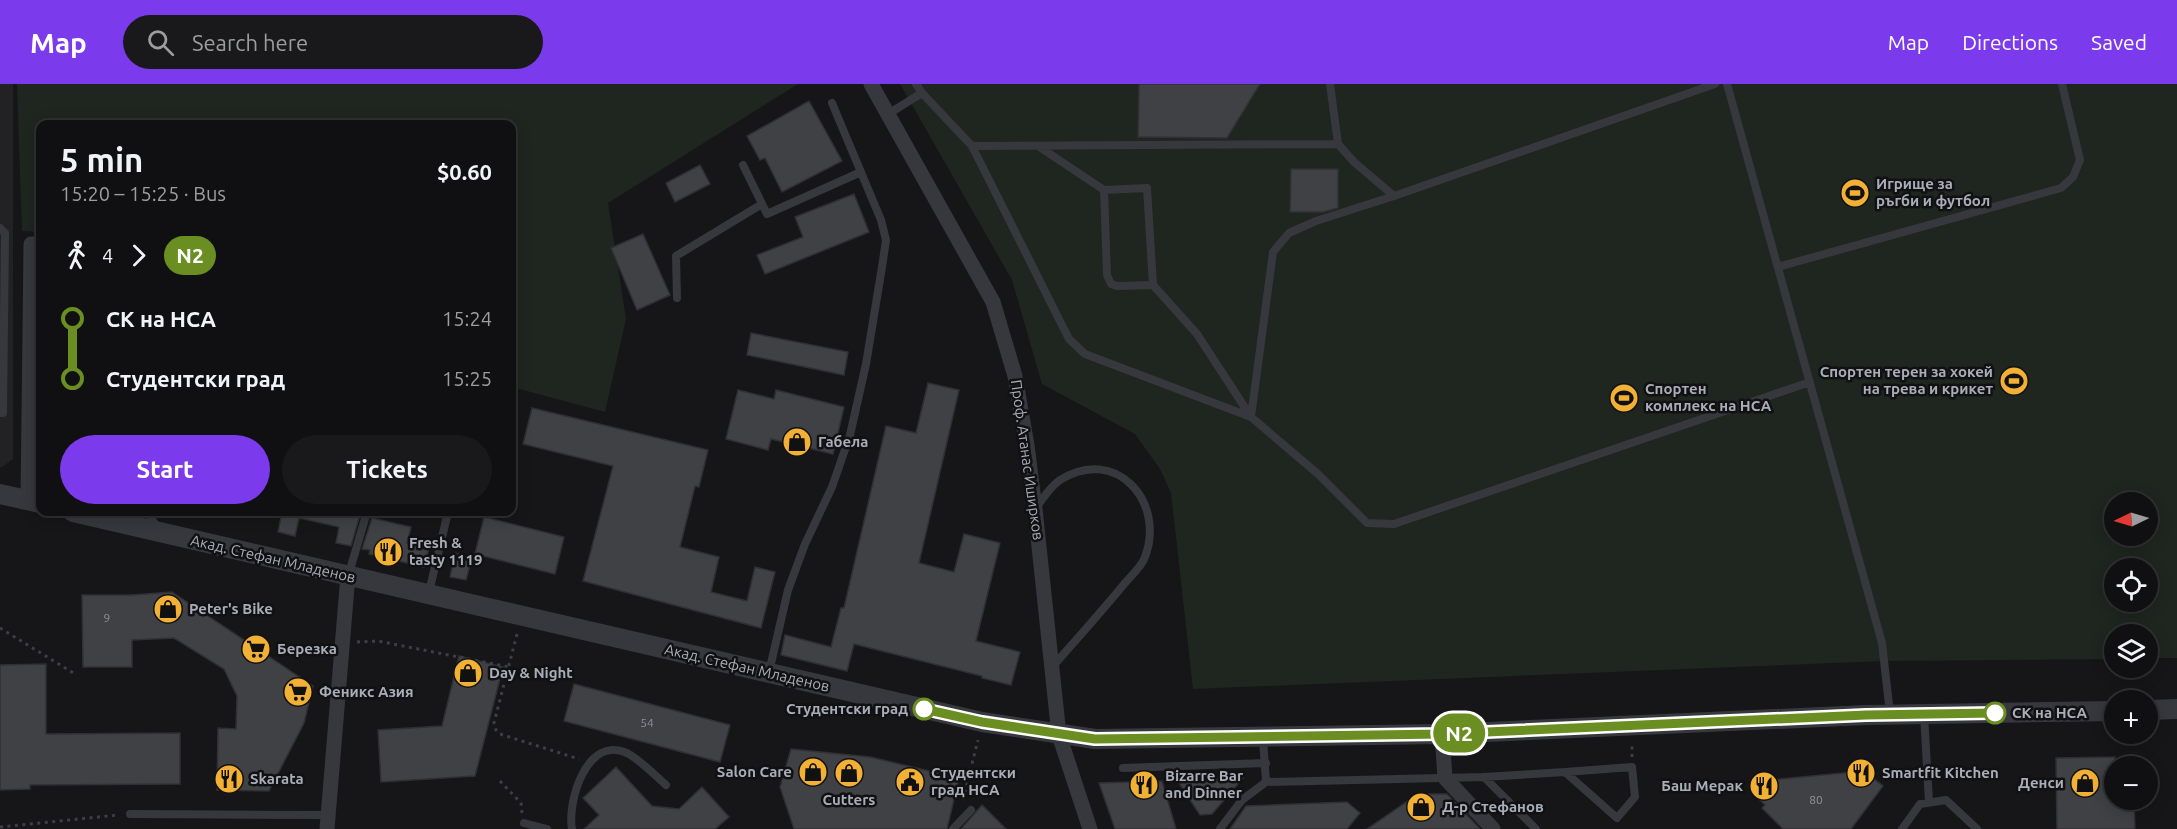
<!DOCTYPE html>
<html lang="en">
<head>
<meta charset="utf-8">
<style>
  body { margin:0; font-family:Ubuntu,sans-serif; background:#19191b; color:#f1f3f6; height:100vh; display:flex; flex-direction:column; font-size:22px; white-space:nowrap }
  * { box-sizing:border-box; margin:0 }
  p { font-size:20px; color:#9c9d9f }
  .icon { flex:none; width:33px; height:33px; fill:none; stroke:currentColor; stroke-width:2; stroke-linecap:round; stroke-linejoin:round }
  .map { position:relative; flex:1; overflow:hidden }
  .details { position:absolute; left:36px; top:36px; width:480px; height:396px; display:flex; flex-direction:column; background:#101012; border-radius:12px; box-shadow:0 3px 15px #0003,0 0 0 2px #303032 }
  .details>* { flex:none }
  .badge { padding:0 12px; border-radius:20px; font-size:21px; line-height:39px }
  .needle { width:39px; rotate:265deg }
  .tools { position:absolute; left:2104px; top:408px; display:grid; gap:12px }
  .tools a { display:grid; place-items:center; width:54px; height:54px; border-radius:50%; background:#101012; box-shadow:0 3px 15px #0003,0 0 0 2px #303032; font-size:30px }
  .map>.badge { position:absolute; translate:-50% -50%; box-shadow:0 0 0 3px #fff }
  .legs { display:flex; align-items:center; gap:9px; height:66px; padding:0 24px; font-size:20px }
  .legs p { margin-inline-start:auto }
  .head { display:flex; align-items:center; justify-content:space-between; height:102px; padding:0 24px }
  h1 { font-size:33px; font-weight:700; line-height:45px }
  .primary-button { display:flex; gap:12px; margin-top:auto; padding:12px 24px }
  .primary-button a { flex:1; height:69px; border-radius:36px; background:#7c3aed; color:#fff; font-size:24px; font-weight:700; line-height:69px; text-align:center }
  .primary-button a+a { background:#19191b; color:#f1f3f6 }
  ul { padding:0 24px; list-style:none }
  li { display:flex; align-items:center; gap:21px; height:60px; font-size:22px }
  li i { display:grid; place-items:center; width:9px; height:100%; margin:0 8px; background:currentColor }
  li i::after { content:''; width:15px; height:15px; margin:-8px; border:4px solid; border-radius:50%; background:#101012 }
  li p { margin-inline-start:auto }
  li:first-child i { background:linear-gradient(#0000 50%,currentColor 0) }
  li:last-child i { background:linear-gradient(currentColor 50%,#0000 0) }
  header { display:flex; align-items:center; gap:36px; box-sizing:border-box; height:84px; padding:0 30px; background:#7c3aed; color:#fff }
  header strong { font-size:28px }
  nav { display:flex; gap:33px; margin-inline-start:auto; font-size:21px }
  .search { width:420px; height:54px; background:#19191b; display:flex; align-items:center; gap:15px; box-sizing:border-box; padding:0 21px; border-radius:33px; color:#9c9d9f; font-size:22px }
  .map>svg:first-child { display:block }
</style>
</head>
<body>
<header>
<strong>Map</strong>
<div class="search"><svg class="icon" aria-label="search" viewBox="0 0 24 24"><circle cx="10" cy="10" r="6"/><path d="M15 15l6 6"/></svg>Search here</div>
<nav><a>Map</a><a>Directions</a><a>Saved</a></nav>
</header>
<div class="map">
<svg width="2177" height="745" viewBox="0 0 2177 745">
  <rect width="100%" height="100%" fill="#161618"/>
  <path fill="#222225" d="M0 0H13V375L2 383H0Z"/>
  <path fill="#1e261f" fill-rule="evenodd" d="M17 0H798L608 119 626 235 605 328 512 303V279L514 265 512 264V40H40V148L22 147Z
    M900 0H2177V574H2148V550H2115V575L1884 577 1193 605 1171 409 1160 385 1135 350 1042 300 1012 196ZM2115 418H2148V452H2115ZM2115 484H2148V518H2115Z"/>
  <path fill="#404145" stroke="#303034" stroke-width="1.5" d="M1139 0H1260L1227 54 1138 53Z
    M809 17 842 77 782 108 765 74 760 76 747 52Z
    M700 81 710 100 675 118 666 99Z
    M1291 85H1338V124L1323 128H1290Z
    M854 110 869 148 765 190 757 171 803 153 795 133Z
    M643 150 670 211 637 226 611 164Z
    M751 249 848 268 844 291 747 271Z
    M928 299 959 306 919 479 954 488 964 450 1000 459 976 557 1020 568 1011 601 982 594V592L854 560 847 587 781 571 785 551 831 563 841 524H844L886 342 916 349Z
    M738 306 774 315 776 306 844 323 833 370 771 355 768 366 726 355Z
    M532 324 708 366 699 403 695 402 680 463 719 473 711 508 747 517 755 483 775 488 761 544 583 497 613 382 523 360Z
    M282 428H359L360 431 351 462 336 459 339 443 299 434 295 452 278 448Z
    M484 433 564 453 555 490 475 470Z
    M372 434 411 443 407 459 429 464 424 483 369 470 370 466 362 465Z
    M455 469 472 474 466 496 450 493Z
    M172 508 313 602 304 639 269 707 217 706 218 644 236 645 237 612 224 585 174 554 132 556V583H83L82 511H132Z
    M459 572 503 583 475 692 381 698 378 646 442 642Z
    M46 580V650L180 649V700L30 701V705L0 706V581Z
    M574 600 730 641 720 678 564 637Z
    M791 665 870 673 959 694 947 745H794L780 703Z
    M2115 673V716H2134L2135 745H2057L2056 674Z
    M616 683 652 722 679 725 702 703 729 733 715 745H584L599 731 583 714Z
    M1864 687 1883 702 1851 745H1783L1762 724 1765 721 1755 711 1761 697Z
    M1243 694 1212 730 1200 731 1177 696Z
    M1162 697 1176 745H1115L1099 699Z
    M1418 710H1447L1480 745H1367Z
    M1347 718 1360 729 1347 745H1230L1246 722Z
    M982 721 1006 745H961Z"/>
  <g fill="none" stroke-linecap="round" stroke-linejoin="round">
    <path stroke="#3d3f44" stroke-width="3" stroke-dasharray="3 4.5" stroke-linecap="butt" d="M0 544 75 590
      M517 550 494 639 496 646 500 650 579 675
      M357 558 378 557 509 583
      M1632 673V658
      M500 697 521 719 522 729
      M963 716 978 656
      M0 743 118 731"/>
    <path stroke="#37383d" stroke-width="8" d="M1330 0 1338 60 1354 78 1394 112
      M1727 0 1882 559 1890 630
      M922 9 972 62 1069 255 1085 270 1251 333
      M888 30 922 9 916 0
      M972 62 1338 60
      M1038 62 1104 106 1147 104 1153 201 1197 250 1251 333 1318 390 1367 439 1394 440 1810 298
      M743 81 767 130 861 88
      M1104 106 1107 191 1111 200 1117 202 1153 201
      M0 144 5 149 3 329H0
      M1778 183 2061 104 2073 93 2080 76 2062 0
      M677 214 676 172 762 120
      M1251 333 1273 168 1289 149 1316 137 1394 112 1715 0
      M1036 424C1043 414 1050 403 1060 396 1115 361 1166 417 1145 473 1142 482 1132 491 1125 499 1102 527 1077 555 1053 582
      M147 428 157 443
      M349 489 367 428
      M429 508 448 428
      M769 588 788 506 805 460 832 403 850 351 866 280 882 183 886 156 881 136 832 19
      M1924 630 1929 718
      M1263 655 1266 698 1484 693 1565 688 1617 734 1635 713 1632 683 1565 688
      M1123 684 1266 679
      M1484 693 1536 745
      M130 730 328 731
      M524 739 547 745
      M572 745C567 717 587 651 627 669 639 675 656 692 666 701
      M953 745 971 726
      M1220 745 1242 716 1266 698
      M1902 745 1920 720 1946 716 1977 745"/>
    <path stroke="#37383d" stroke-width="15" d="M871 0 993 218 1015 292 1027 361 1035 425 1059 651 1090 745
      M28 416 31 160H40
      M1442 650 1445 694 1493 745
      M327 745 348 491"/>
    <path stroke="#37383d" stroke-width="20" d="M0 410 40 419
      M73 428 982 638 1095 655 1442 650 1866 631 2115 627
      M2148 626 2177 625"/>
  </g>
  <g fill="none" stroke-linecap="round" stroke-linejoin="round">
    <g stroke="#fff" stroke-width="14">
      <path id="line-1" d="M924 625 982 638 1095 655 1442 650 1866 631 1995 629"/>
    </g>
    <use href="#line-1" stroke="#6b8e23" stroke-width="9"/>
  </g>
  <defs>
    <g id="stadium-disc" transform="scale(1.5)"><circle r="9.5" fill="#f2b134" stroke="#111113"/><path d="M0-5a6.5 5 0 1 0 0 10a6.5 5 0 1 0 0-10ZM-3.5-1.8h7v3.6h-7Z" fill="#111"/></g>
    <g id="shop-disc" transform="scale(1.5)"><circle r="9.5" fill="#f2b134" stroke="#111113"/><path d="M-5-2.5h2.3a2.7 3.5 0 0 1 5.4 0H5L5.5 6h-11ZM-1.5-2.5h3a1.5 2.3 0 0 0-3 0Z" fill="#111"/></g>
    <g id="restaurant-disc" transform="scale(1.5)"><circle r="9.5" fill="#f2b134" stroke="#111113"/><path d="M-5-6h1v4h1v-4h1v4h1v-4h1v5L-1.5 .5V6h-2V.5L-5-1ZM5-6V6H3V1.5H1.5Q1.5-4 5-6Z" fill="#111"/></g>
    <g id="supermarket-disc" transform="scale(1.5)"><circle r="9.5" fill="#f2b134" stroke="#111113"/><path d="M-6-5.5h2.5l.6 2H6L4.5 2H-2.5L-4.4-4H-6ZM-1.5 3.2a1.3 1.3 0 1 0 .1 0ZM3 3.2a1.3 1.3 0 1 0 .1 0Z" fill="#111"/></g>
    <g id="civic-disc" transform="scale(1.5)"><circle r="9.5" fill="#f2b134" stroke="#111113"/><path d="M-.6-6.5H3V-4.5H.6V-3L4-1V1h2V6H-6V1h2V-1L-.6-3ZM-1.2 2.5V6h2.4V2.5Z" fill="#111"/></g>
  </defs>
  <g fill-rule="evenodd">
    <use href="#stadium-disc" x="1855" y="109"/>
    <use href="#stadium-disc" x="2014" y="297"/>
    <use href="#stadium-disc" x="1624" y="314"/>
    <use href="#shop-disc" x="797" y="358"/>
    <use href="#restaurant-disc" x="388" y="468"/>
    <use href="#shop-disc" x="168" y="525"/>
    <use href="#supermarket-disc" x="256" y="565"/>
    <use href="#shop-disc" x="468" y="589"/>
    <use href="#supermarket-disc" x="298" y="608"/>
    <use href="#shop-disc" x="813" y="688"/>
    <use href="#shop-disc" x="849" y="689"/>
    <use href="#restaurant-disc" x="1861" y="689"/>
    <use href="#restaurant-disc" x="229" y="695"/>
    <use href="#civic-disc" x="910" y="698"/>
    <use href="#shop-disc" x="2085" y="699"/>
    <use href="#restaurant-disc" x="1144" y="701"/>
    <use href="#restaurant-disc" x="1764" y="702"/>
    <use href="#shop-disc" x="1421" y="723"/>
  </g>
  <g fill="#fff" stroke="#6b8e23" stroke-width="3">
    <circle cx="924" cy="625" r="10"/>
    <circle cx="1995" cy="629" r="10"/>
  </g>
  <g text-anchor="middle" stroke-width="5" stroke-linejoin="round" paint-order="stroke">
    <g font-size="12" fill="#8e929b">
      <text x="107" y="538">9</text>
      <text x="647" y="643">54</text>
      <text x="1816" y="720">80</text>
    </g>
    <g font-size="15" font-weight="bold" fill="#a8adb8" stroke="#111113" text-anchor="start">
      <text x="1876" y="105">Игрище за<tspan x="1876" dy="17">ръгби и футбол</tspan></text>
      <text x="1993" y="293" text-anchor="end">Спортен терен за хокей<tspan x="1993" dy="17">на трева и крикет</tspan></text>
      <text x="1645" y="310">Спортен<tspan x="1645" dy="17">комплекс на НСА</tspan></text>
      <text x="818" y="363">Габела</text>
      <text x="409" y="464">Fresh &amp;<tspan x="409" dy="17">tasty 1119</tspan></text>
      <text x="189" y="530">Peter's Bike</text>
      <text x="277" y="570">Березка</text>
      <text x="489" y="594">Day &amp; Night</text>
      <text x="319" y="613">Феникс Азия</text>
      <text x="792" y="693" text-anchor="end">Salon Care</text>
      <text x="931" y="694">Студентски<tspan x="931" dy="17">град НСА</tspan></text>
      <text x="1882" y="694">Smartfit Kitchen</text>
      <text x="1165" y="697">Bizarre Bar<tspan x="1165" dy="17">and Dinner</tspan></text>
      <text x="250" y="700">Skarata</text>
      <text x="2064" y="704" text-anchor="end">Денси</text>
      <text x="1743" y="707" text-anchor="end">Баш Мерак</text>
      <text x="849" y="721" text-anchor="middle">Cutters</text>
      <text x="1442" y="728">Д-р Стефанов</text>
    </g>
    <g font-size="15" fill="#a8adb8" stroke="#111113">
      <text transform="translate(1027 376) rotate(82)" y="5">Проф. Атанас Иширков</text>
      <text transform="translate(273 475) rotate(13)" y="5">Акад. Стефан Младенов</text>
      <text transform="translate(747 584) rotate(13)" y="5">Акад. Стефан Младенов</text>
    </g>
    <g font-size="15" font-weight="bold" fill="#a8adb8" stroke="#111113" text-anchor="end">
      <text x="908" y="630">Студентски град</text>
      <text x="2012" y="634" text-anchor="start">СК на НСА</text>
    </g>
  </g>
</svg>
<div class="tools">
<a><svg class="needle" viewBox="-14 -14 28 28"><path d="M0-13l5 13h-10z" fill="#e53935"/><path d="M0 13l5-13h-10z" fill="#9c9d9f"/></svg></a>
<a><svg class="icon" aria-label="locate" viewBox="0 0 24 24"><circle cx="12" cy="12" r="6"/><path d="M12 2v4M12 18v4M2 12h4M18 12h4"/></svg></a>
<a><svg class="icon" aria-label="layers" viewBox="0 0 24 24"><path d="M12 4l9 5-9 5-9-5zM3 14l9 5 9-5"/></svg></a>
<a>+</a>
<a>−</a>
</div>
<b class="badge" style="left:1459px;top:649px;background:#6b8e23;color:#fff">N2</b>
<section class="details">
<div class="head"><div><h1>5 min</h1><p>15:20 – 15:25 · Bus</p></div><b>$0.60</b></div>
<div class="legs"><svg class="icon" aria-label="walk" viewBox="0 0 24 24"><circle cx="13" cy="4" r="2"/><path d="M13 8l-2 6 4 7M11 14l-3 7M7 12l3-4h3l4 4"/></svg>4<svg class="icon" aria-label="forward" viewBox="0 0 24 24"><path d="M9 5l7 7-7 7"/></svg><b class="badge" style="background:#6b8e23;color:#fff">N2</b></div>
<ul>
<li><i style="color:#6b8e23"></i><b>СК на НСА</b><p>15:24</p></li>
<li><i style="color:#6b8e23"></i><b>Студентски град</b><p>15:25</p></li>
</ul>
<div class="primary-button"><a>Start</a><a>Tickets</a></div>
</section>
</div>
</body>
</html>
